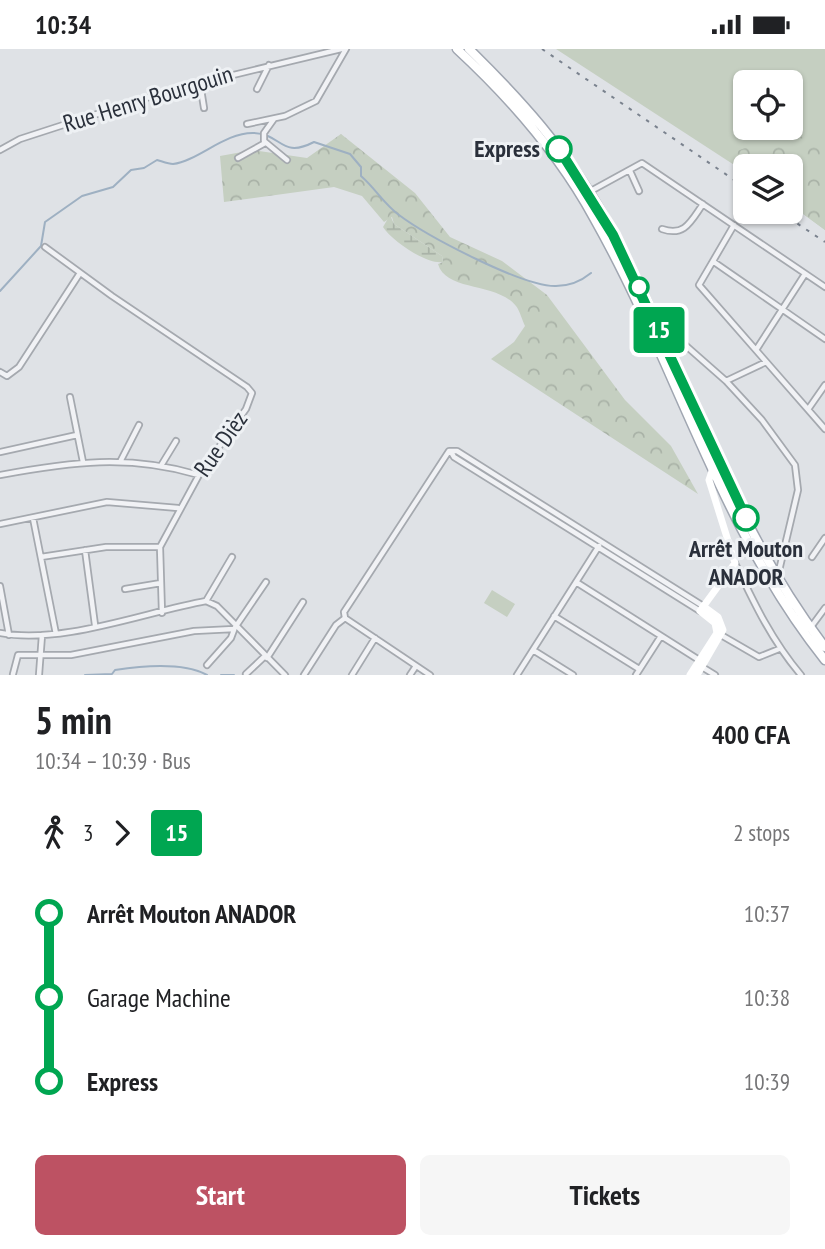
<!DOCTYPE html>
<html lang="en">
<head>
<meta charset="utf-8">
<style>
  body { margin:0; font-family:"PT Sans Narrow",sans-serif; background:#f6f6f6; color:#202124; height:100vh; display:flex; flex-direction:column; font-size:26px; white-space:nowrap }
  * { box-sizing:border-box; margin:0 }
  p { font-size:23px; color:#757577 }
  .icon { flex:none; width:38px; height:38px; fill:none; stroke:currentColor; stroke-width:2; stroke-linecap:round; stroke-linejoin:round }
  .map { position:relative; height:626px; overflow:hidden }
  .drawer { display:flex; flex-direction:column; background:#fff; flex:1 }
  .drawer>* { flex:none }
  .badge { padding:0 14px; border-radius:5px; font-size:24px; line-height:46px }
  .controls { position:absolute; left:733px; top:21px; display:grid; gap:14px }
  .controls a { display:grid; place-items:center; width:70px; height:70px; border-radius:10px; background:#fff; box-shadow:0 2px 5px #0004; font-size:35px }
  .map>.badge { position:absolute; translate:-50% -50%; box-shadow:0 0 0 4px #fff }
  .legs { display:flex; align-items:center; gap:10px; height:77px; padding:0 35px; font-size:23px }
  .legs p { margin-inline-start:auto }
  .summary { display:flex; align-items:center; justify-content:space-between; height:119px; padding:0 35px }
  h1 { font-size:38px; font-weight:700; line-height:52px }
  .cta { display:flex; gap:14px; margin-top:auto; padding:14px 35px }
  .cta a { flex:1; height:80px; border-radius:10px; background:#bd5263; color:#fff; font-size:28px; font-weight:700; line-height:80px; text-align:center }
  .cta a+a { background:#f6f6f6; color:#202124 }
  ul { padding:0 35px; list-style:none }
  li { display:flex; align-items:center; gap:24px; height:84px; font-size:26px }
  li i { display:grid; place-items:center; width:10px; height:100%; margin:0 9px; background:currentColor }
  li i::after { content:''; width:18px; height:18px; margin:-9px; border:5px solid; border-radius:50%; background:#fff }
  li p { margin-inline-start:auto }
  li:first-child i { background:linear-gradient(#0000 50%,currentColor 0) }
  li:last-child i { background:linear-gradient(currentColor 50%,#0000 0) }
  .status { display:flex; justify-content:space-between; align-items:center; height:49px; padding:0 35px; background:#fff; direction:ltr }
  .status svg { height:19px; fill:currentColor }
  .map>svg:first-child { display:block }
</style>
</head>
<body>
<div class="status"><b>10:34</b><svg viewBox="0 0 49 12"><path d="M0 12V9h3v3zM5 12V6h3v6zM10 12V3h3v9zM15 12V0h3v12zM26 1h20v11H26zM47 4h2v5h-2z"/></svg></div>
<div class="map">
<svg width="825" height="626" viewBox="0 0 825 626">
  <defs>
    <pattern id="forest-crowns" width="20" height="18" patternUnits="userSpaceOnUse" patternTransform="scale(1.75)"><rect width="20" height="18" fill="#c5cfc1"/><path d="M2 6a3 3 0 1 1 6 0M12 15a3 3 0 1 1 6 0" fill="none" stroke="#a9b2a7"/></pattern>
    <pattern id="wetland-marsh" width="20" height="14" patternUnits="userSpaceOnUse" patternTransform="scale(1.75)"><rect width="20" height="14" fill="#c5cfc1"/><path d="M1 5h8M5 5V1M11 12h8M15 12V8" fill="none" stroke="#a9b2a7"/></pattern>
  </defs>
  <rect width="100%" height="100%" fill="#dfe2e6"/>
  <path fill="#c5cfc1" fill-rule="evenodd" d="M556 0H825V181L791 156V117H746L745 123ZM746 33H791V79H746Z
    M492 541 515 555 507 568 484 554Z"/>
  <path fill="url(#forest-crowns)" d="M825 83V181L791 156V117H746L745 123 724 107 745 99Z
    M341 85 415 144 450 188 502 212 547 246 625 351 671 397 698 445 491 310 514 293 525 277C522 271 520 262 516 257 497 233 446 243 438 215L443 213 442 207 394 175 392 168 384 173 362 147 334 138 224 153 220 107 253 101 307 109Z"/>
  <path fill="url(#wetland-marsh)" d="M390 166 394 175 442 207 443 213C427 216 392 192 383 178Z"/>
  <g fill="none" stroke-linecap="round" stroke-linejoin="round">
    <path stroke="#9eb0c2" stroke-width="2" d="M0 242 41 197 45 173 82 147 113 138 131 121 144 119 157 111C161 112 168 115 173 115 198 112 225 83 254 84 282 85 281 110 314 93L350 105 361 118V127C375 139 384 155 399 166 427 187 523 238 556 237 570 237 580 233 591 224
      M85 626 112 625 115 621C141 617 183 613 207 626
      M221 626H234"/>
    <g stroke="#a5a9af" stroke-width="8">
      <path id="minor" d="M200 34 204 59
        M257 40 269 16
        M274 70 264 84V92L287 111
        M247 75 285 67 316 52 346 0
        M0 101 20 90 171 41 341 0
        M238 109 265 94
        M630 122 639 142
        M589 143 642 114 825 238
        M734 176 699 236 825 380
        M662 180C685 188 691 172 703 155
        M45 198 112 247 247 338 252 344 246 360 199 426 160 498 162 564
        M714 213 825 290
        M667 296 677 293 684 295 726 332 762 371 795 416 798 441 778 526
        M756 301 805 225
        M0 323 7 327 19 318 80 224
        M726 332 766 313
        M70 348 83 413
        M809 359 825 336
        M0 403 77 386
        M451 403 454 408 700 562
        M121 411 139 376
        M162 415 176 392
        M0 426C71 413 128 405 199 426
        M33 469 56 585
        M0 475 107 453 178 459
        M85 501 95 576
        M41 508 106 498H160
        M812 508 825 489
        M735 514C754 554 772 592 801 626
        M576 533 699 611
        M0 537 9 586
        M125 540 161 534
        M206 552 232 508
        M554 567 639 620
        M811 578 825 559
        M0 584C61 596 145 563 206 552L217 557 285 626
        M721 586 759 608 779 600
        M533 601 573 626
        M267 609 303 553
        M207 616 231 589 234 581
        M702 618 715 626
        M13 625 18 606H71L194 582 234 580 266 533
        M246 625 265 607
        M39 626 42 586
        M304 626 336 576 345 569
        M352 626 375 589
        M410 626 416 617
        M430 626 345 569 344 563 449 402H457L703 557
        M517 626 599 497
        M636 626 661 587"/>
    </g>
    <g stroke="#a0a6b1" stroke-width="11">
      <path id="primary" d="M457 0C510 49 559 105 594 169 676 314 720 480 825 611
        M469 0C520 50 567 102 602 164 682 306 725 469 825 598"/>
    </g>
    <use href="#minor" stroke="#f1f2f5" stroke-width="4.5"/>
    <path stroke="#fff" stroke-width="7" d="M690 626 717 584 715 574 700 562 735 514 709 431 713 419
      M697 626 723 581 718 568 703 557"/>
    <use href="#primary" stroke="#fff" stroke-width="8"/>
    <path stroke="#7a828e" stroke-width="2" stroke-dasharray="3.5 7" stroke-linecap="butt" d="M542 0 746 139
      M780 163 825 193"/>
  </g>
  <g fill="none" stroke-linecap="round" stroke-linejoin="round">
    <g stroke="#fff" stroke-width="16">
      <path id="line-1" d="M559 100 613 186 746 469"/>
    </g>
    <use href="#line-1" stroke="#00a651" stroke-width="10"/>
  </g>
  <g fill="#fff" stroke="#00a651" stroke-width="3.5">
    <circle cx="559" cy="100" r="12"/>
    <circle cx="639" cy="238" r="9"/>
    <circle cx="746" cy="469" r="12"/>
  </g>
  <g text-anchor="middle" stroke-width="6" stroke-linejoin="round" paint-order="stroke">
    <g font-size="24" fill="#2a303b" stroke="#eef1f4">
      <text transform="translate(148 50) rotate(-17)" y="8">Rue Henry Bourgouin</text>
      <text transform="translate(221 395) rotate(-55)" y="8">Rue Dièz</text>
    </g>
    <g font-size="24" font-weight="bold" fill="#2a303b" stroke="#eef1f4" text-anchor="end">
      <text x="540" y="108">Express</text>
      <text x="746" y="508" text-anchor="middle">Arrêt Mouton<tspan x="746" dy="28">ANADOR</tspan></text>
    </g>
  </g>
</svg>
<div class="controls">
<a><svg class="icon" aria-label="locate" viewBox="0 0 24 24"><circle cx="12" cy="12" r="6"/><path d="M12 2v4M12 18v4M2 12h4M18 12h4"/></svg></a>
<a><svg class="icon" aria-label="layers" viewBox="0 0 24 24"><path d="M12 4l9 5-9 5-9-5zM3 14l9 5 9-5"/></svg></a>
</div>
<b class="badge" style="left:659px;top:281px;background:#00a651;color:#fff">15</b>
</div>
<section class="drawer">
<div class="summary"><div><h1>5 min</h1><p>10:34 – 10:39 · Bus</p></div><b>400 CFA</b></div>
<div class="legs"><svg class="icon" aria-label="walk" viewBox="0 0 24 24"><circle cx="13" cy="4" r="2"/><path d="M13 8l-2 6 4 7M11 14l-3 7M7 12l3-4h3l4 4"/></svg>3<svg class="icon" aria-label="forward" viewBox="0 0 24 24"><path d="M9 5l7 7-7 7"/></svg><b class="badge" style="background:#00a651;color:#fff">15</b><p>2 stops</p></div>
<ul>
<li><i style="color:#00a651"></i><b>Arrêt Mouton ANADOR</b><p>10:37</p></li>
<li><i style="color:#00a651"></i><span>Garage Machine</span><p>10:38</p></li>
<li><i style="color:#00a651"></i><b>Express</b><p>10:39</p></li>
</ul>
<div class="cta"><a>Start</a><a>Tickets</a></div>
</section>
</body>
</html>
